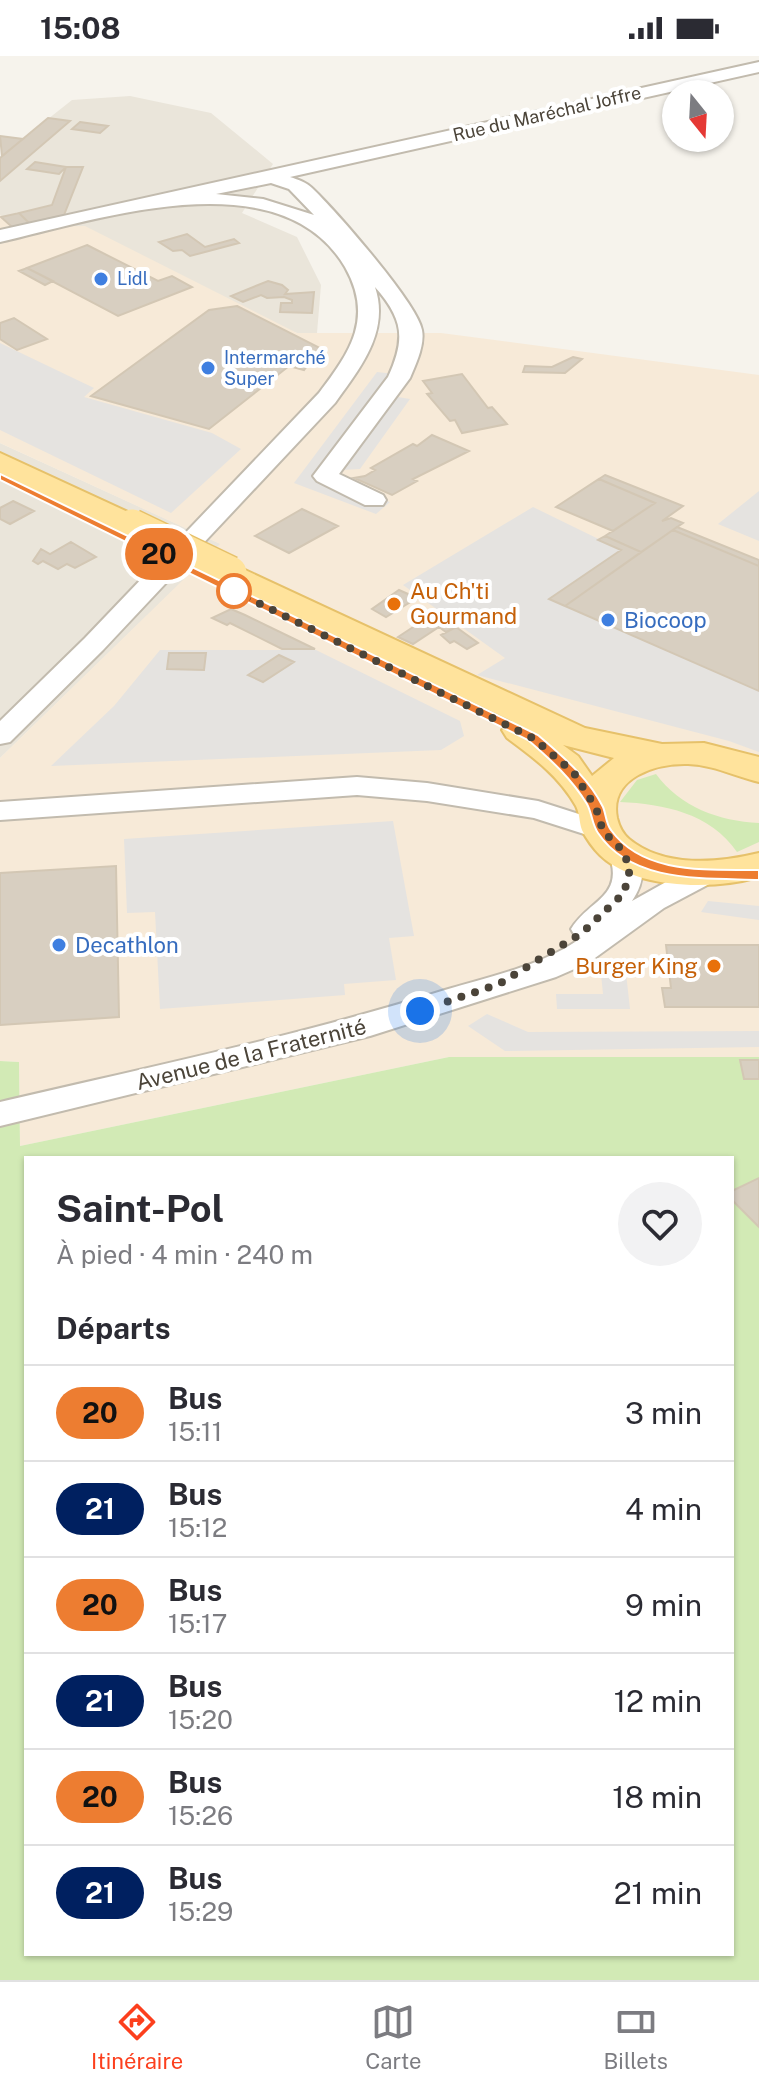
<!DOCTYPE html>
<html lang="fr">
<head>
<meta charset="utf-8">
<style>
  body { margin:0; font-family:"Public Sans",sans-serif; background:#f2f2f3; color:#2b2b33; height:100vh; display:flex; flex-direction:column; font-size:30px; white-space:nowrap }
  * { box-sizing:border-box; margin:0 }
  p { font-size:26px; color:#7c7c81 }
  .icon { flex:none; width:44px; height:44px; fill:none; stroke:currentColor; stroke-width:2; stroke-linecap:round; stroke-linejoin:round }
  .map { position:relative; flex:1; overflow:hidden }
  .drawer { position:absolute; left:24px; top:1100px; width:710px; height:800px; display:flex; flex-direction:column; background:#fff; border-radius:0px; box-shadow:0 2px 6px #0004 }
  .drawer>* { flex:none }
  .badge { padding:0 16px; border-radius:26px; font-size:28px; line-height:52px }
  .needle { width:52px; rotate:162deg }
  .buttons { position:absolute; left:662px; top:24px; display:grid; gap:16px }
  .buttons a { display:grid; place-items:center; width:72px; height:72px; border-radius:50%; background:#fff; box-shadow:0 2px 6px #0004; font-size:40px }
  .you { position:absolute; width:40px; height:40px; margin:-20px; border:6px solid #fff; border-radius:50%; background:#1a73e8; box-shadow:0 0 0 12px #1a73e833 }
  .map>.badge { position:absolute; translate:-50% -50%; box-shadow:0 0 0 4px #fff }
  h2 { padding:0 32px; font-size:30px; line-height:72px }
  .round { display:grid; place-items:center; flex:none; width:84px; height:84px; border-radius:42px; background:#f2f2f3 }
  .head { display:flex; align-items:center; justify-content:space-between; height:136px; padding:0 32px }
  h1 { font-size:38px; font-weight:700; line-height:60px }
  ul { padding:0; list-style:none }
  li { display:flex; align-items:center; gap:24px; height:96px; padding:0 32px; border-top:2px solid #e1e1e2 }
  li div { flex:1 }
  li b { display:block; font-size:30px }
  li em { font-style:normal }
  li .badge { min-width:88px; font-weight:700; text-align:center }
  .status { display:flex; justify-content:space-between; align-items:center; height:56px; padding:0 40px; background:#fff; direction:ltr }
  .status svg { height:22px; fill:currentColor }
  .tab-bar { display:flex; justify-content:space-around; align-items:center; height:112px; border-top:2px solid #e1e1e2; background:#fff; font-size:22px; color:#7c7c81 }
  .tab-bar a { display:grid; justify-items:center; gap:4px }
  .tab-bar .on { color:#fc3f1d }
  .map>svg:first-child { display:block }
</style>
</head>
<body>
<div class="status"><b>15:08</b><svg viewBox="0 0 49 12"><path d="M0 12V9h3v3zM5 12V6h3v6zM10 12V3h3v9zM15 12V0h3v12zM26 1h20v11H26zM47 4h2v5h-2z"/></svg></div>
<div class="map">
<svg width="759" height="1924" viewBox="0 0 759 1924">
  <rect width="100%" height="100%" fill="#f6f3ec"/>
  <path fill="#eae5da" d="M130 40 211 57 273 108 242 157 297 181 321 229 317 277H297L12 171 0 159V101L72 44Z
    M0 387 221 488 0 702Z"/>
  <path fill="#f7ead8" d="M0 159 12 171 85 170 297 277H441L759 319V1001H449L20 1090 19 1006 0 1005V702L220 488 0 387Z"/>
  <path fill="#d2eab5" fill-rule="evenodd" d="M656 718C680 751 719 765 759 767V786L737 796C710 757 664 748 620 746L637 724Z
    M449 1001H759V1924H0V1005L19 1006 20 1090ZM26 1102H732V1898H26Z"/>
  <path fill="#e5e3e0" d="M0 287 94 332 84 341 212 377 241 393 171 457 0 374Z
    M377 316 413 320 392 340 410 343 360 413 342 414 326 424 390 446 376 458 294 427Z
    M759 435V485L718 468Z
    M533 451 621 494 551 543 759 635V696L729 685 477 619 505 602 403 529Z
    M160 594H316L460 665 464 680 441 694 51 710 114 650Z
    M393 765 414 880 389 882 396 924 344 928 345 939 160 953 155 856 127 857 124 783Z
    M708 845 759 850V864L701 856Z
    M600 908H625L630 953H557L556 938H603Z
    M487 958 528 976 759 975V991L505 995 468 970Z"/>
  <path fill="#d8cfc1" stroke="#d3c7b4" stroke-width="2" d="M48 62 70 65 0 125V102Z
    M80 66 108 70 100 77 72 73Z
    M0 80 23 83 2 100Z
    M35 106 66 111 59 118 27 113Z
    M66 111H83L64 159 29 167 19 157 52 149Z
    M19 157 29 167 12 171 1 161Z
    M187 178 205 191 234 183 239 187 190 200 182 194 173 195 159 186Z
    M87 189 158 225 172 220 192 231 118 260 27 212Z
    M27 212 53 225 45 229 19 215Z
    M268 225 282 229 288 234 285 238 314 236 312 257 280 256 281 247H292V244L284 241 267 242 261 239 243 246 231 240Z
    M237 250 320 292 304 314 289 310 209 373 91 340 209 254Z
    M14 262 47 283 17 294 0 283V267Z
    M573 301 582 303 565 317 523 316 525 310 552 311Z
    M462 318 488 352 492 351 507 368 462 377 455 364 450 365 427 338 432 337 423 325Z
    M432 379 469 395 413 423 417 425 392 439 354 422 365 420 375 414 371 412 413 388 417 390Z
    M605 419 683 450 662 465 671 462 683 467 641 496 605 480 655 447 599 423Z
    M599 423 655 447 613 475 556 451Z
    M13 445 34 455 10 468 0 463V452Z
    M302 453 338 470 289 497 255 480Z
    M677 471 759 504V510L673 474Z
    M673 474 759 510V635L565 550Z
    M605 480 641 496 565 550 549 543 621 494 598 484Z
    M71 486 96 501 75 512 67 508 58 513 43 505 38 508 33 505 41 493 50 498Z
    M399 534 417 542 386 561 372 553Z
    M231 553 245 559 315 593H282L230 567 227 569 212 562Z
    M436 556 456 571 446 576 439 571 413 588 398 581Z
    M456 571 478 587 467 593 454 585 450 587 441 579Z
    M169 597H206L204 614 167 613Z
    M279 599 294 606 263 626 248 619Z
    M116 810 119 961 0 969V817Z
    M666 889H759V951H665L662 932H671Z
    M740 1004H759V1023H744Z
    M759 1122V1171L732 1144V1135Z"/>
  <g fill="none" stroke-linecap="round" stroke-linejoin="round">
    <g stroke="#c2bbae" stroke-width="4">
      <path id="minor" d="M759 6V16L290 121C299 124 306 126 312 132 335 154 417 247 422 274 425 289 416 308 410 322L339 418 383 439 386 444 383 449H365L317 425 313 420 388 321C406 282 403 263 375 231 390 276 360 312 335 347L103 594 10 686 0 688V665L85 582 319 337C350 296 374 262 345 211 280 101 97 164 0 186V174ZM271 127 289 133 314 159 263 143 216 138Z
        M357 721 427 727 538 745 613 769 618 775 613 781 603 784 534 762 427 745 357 739 0 764V746Z
        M623 786 633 788C646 808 645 826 632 845L691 812 702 810 713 812 717 819 713 826 664 852 588 907 556 921 370 980 0 1070V1046C149 1011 299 980 445 934 491 920 542 910 581 882L575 880 571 873C590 842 626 842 608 795L613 788Z"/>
    </g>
    <g stroke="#e6c16a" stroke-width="4">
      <path id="major" d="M0 397 143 463 148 470 143 477 132 480 121 477 0 418Z
        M230 507 585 672 662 688 704 687 759 701V726C734 720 714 709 688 708 655 707 609 722 617 762 619 770 622 777 629 783 664 812 718 807 759 797V821C714 834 636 834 600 799 594 793 586 782 582 774 579 766 580 758 576 750 559 720 534 702 507 682L502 674 512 665 218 524 213 517 218 510ZM563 689 614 702 592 720 578 700Z"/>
    </g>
    <use href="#minor" fill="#fff" fill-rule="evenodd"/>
    <use href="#major" fill="#ffe39c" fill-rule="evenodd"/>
    <g stroke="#e6c16a" stroke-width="36" stroke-linecap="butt">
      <path id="major-bridge" d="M132 470 230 517"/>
    </g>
    <use href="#major-bridge" stroke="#ffe39c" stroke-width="33"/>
  </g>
  <path fill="#ed7d31" stroke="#fff" stroke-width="2" d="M0 418 538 679C563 701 588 721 603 751 606 758 606 768 611 774 644 820 710 813 759 814V824C706 822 632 828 598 777 592 769 592 757 587 748 571 722 551 704 528 684L0 424Z"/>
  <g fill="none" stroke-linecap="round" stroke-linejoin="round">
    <path stroke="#4b4439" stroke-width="8" stroke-dasharray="0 14.4" d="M234 535 533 682 574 717 596 752 603 775 623 795 630 813 624 837 582 877 499 928 420 955"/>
  </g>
  <g fill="#3f7fe0" stroke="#fff" stroke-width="3">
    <circle cx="101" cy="223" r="8"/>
    <circle cx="208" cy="312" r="8"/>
    <circle cx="608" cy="564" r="8"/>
    <circle cx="59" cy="889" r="8"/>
  </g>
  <circle fill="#fff" stroke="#ed7d31" stroke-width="4" cx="234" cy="535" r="16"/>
  <g fill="#e8710a" stroke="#fff" stroke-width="3">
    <circle cx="394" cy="548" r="8"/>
    <circle cx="714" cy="910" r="8"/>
  </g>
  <g text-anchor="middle" stroke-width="8" stroke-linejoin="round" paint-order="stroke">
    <g font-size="18" fill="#4b4439" stroke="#fff">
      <text transform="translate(547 58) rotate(-13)" y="6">Rue du Maréchal Joffre</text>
    </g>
    <g font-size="18" fill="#366cbe" stroke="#fff" text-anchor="start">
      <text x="117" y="229">Lidl</text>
      <text x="224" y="308">Intermarché<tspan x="224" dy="21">Super</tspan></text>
    </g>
    <g font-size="22" fill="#c56008" stroke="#fff" text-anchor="start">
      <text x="410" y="543">Au Ch'ti<tspan x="410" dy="25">Gourmand</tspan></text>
      <text x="698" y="918" text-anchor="end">Burger King</text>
    </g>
    <g font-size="22" fill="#366cbe" stroke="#fff" text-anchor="start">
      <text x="624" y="572">Biocoop</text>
      <text x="75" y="897">Decathlon</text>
    </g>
    <g font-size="22" fill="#4b4439" stroke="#fff">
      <text transform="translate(251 998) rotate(-14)" y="8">Avenue de la Fraternité</text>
    </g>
  </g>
</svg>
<div class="buttons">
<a><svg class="needle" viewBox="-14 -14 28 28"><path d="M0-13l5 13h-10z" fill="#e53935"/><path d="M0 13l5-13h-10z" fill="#7c7c81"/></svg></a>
</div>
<div class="you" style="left:420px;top:955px"></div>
<b class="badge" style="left:159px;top:498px;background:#ed7d31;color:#111">20</b>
<section class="drawer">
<div class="head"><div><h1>Saint-Pol</h1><p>À pied · 4 min · 240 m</p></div><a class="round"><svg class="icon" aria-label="heart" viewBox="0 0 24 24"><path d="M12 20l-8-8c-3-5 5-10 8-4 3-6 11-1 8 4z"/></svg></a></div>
<h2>Départs</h2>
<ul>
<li><span class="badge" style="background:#ed7d31;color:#111">20</span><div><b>Bus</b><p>15:11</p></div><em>3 min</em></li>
<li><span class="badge" style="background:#002060;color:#fff">21</span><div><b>Bus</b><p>15:12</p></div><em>4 min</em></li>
<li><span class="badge" style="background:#ed7d31;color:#111">20</span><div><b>Bus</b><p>15:17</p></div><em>9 min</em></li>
<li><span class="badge" style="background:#002060;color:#fff">21</span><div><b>Bus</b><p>15:20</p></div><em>12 min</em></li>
<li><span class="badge" style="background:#ed7d31;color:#111">20</span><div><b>Bus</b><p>15:26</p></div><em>18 min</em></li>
<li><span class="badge" style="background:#002060;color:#fff">21</span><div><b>Bus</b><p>15:29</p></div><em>21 min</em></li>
</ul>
</section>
</div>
<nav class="tab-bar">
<a class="on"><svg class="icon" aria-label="directions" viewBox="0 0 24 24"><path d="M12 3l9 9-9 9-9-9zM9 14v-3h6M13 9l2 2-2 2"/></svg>Itinéraire</a>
<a><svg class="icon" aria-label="map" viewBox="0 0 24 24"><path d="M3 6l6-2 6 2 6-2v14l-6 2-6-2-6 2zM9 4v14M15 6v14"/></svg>Carte</a>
<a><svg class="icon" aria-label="tickets" viewBox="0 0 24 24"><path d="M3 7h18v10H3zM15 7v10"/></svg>Billets</a>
</nav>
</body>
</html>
